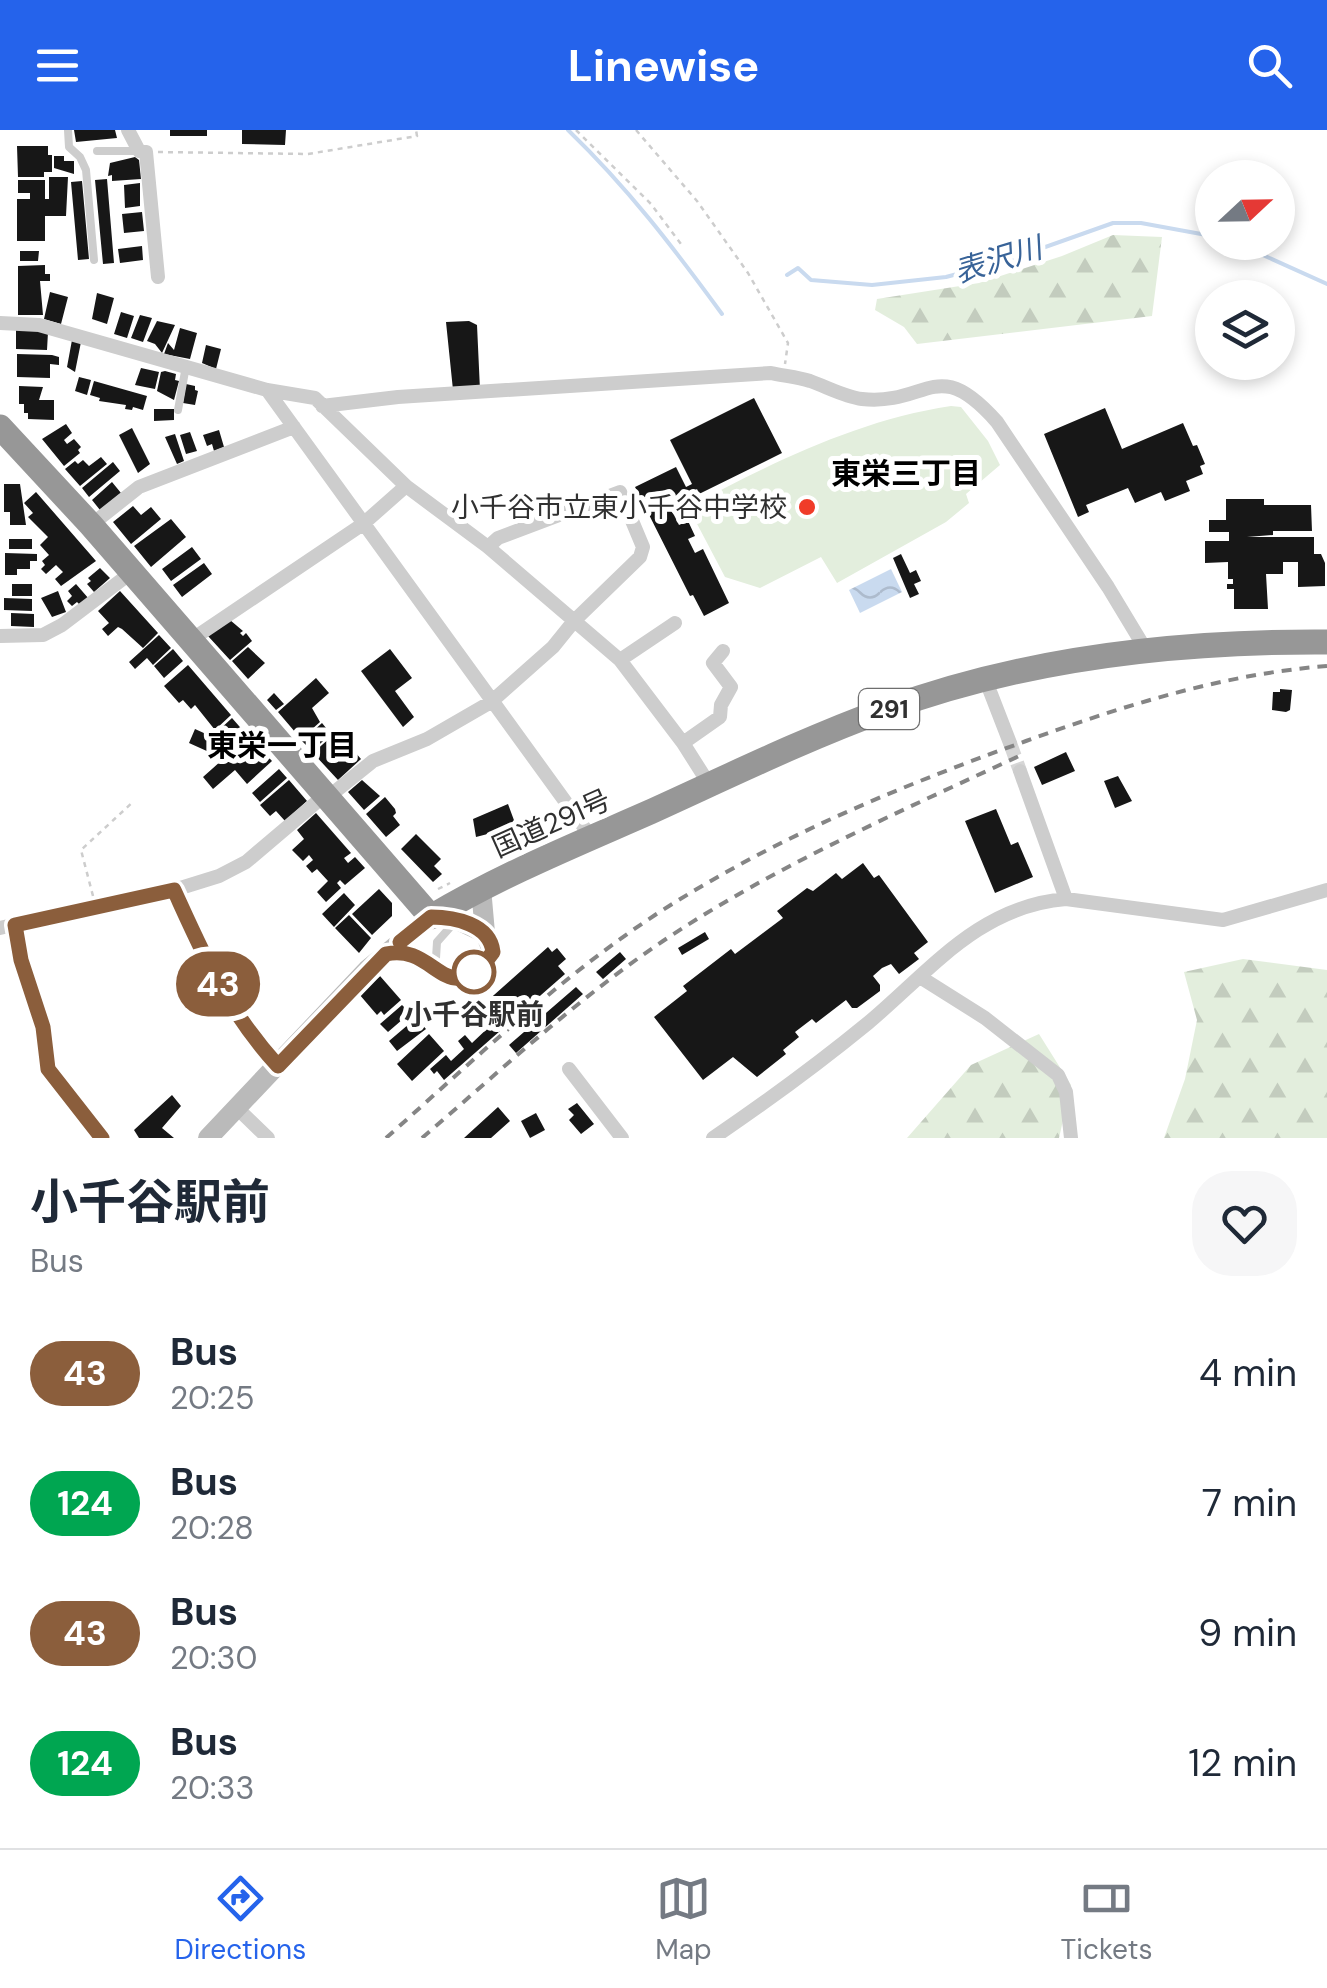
<!DOCTYPE html>
<html lang="en">
<head>
<meta charset="utf-8">
<style>
  body { margin:0; font-family:"DM Sans","Noto Sans JP",sans-serif; background:#f6f6f7; color:#1f2937; height:100vh; display:flex; flex-direction:column; font-size:38px; white-space:nowrap }
  * { box-sizing:border-box; margin:0 }
  p { font-size:32px; color:#747a83 }
  .icon { flex:none; width:55px; height:55px; fill:none; stroke:currentColor; stroke-width:2; stroke-linecap:round; stroke-linejoin:round }
  .map { position:relative; height:1008px; overflow:hidden }
  .details { display:flex; flex-direction:column; background:#fff; flex:1 }
  .details>* { flex:none }
  .badge { padding:0 20px; border-radius:32px; font-size:35px; line-height:65px }
  .needle { width:65px; rotate:68deg }
  .tools { position:absolute; left:1195px; top:30px; display:grid; gap:20px }
  .tools a { display:grid; place-items:center; width:100px; height:100px; border-radius:50%; background:#fff; box-shadow:0 5px 15px #0003; font-size:50px }
  .map>.badge { position:absolute; translate:-50% -50%; box-shadow:0 0 0 5px #fff }
  .round { display:grid; place-items:center; flex:none; width:105px; height:105px; border-radius:40px; background:#f6f6f7 }
  .head { display:flex; align-items:center; justify-content:space-between; height:170px; padding:0 30px }
  h1 { font-size:48px; font-weight:700; line-height:75px }
  ul { padding:0; list-style:none }
  li { display:flex; align-items:center; gap:30px; height:130px; padding:0 30px }
  li div { flex:1 }
  li b { display:block; font-size:38px }
  li em { font-style:normal }
  li .badge { min-width:110px; font-weight:700; text-align:center }
  header { display:flex; justify-content:space-between; align-items:center; height:130px; padding:0 30px; background:#2563eb; color:#fff; font-size:45px; font-weight:700 }
  .menu { display:flex; justify-content:space-around; align-items:center; height:140px; border-top:2px solid #e0e1e3; background:#fff; font-size:28px; color:#747a83 }
  .menu a { display:grid; justify-items:center; gap:5px }
  .menu .active { color:#2563eb }
  .map>svg:first-child { display:block }
</style>
</head>
<body>
<header><svg class="icon" aria-label="menu" viewBox="0 0 24 24"><path d="M4 6h16M4 12h16M4 18h16"/></svg>Linewise<svg class="icon" aria-label="search" viewBox="0 0 24 24"><circle cx="10" cy="10" r="6"/><path d="M15 15l6 6"/></svg></header>
<div class="map">
<svg width="1327" height="1008" viewBox="0 0 1327 1008">
  <defs>
    <pattern id="forest-firs" width="22" height="20" patternUnits="userSpaceOnUse" patternTransform="scale(2.5)"><rect width="22" height="20" fill="#e3eedd"/><path d="M5 1l3.5 6h-7zM16 11l3.5 6h-7z" fill="#c3ccbe"/></pattern>
    <pattern id="water-waves" width="16" height="10" patternUnits="userSpaceOnUse" patternTransform="scale(2.5)"><rect width="16" height="10" fill="#c9daef"/><path d="M0 5q4-4 8 0t8 0" fill="none" stroke="#adbbcd"/></pattern>
  </defs>
  <rect width="100%" height="100%" fill="#fff"/>
  <path fill="url(#forest-firs)" d="M1113 105 1162 107 1152 186 917 214 904 197 875 180 877 169 979 153 1062 126Z
    M1243 829 1327 840V1008H1164L1185 949 1197 890 1184 842Z
    M1039 904 1071 955 1059 1008H907L971 935Z"/>
  <path fill="#e3eedd" d="M951 276 961 277 988 311 1000 335 966 364 969 373 946 392 837 453 821 427 760 458 725 447 695 390 692 375C774 332 858 290 951 276Z"/>
  <path fill="url(#water-waves)" d="M891 439 902 462 860 483 849 460Z"/>
  <g fill="none" stroke-linecap="round" stroke-linejoin="round">
    <path stroke="#c9daef" stroke-width="4" d="M568 0C628 58 673 117 722 184
      M1234 112 1327 154
      M787 145 798 138 811 150 872 155 946 147 1006 131 1113 93H1141L1212 106"/>
  </g>
  <path fill="#171717" d="M74 0H115L117 8 76 12Z
    M170 0H207V6H170Z
    M242 0H286L285 15 242 14Z
    M17 16H48V25H52V42H44V47H18Z
    M54 26H64V31H74V44L54 38Z
    M135 27 139 30 141 49 112 51V45L108 46 110 33Z
    M49 47H68L66 86H45V111H17V69H30V63H18V50H45V69H49Z
    M107 49 114 133 103 134 95 50Z
    M82 51 89 129 78 130 71 52Z
    M140 53V76L125 78 124 55Z
    M142 82 144 101 124 103 122 84Z
    M142 116 143 130 120 133 118 119Z
    M20 121H39L38 131H20Z
    M45 135V144H50V151H40L43 185H18V136Z
    M50 162 68 167 61 194 44 189Z
    M97 163 114 168 107 194 92 189Z
    M121 182 134 186 127 208 114 204Z
    M140 185 152 188 143 212 131 208Z
    M157 191 175 195 162 223 155 214 147 211Z
    M469 191 477 195 480 260H453L446 192Z
    M180 198 197 203 190 229 164 224 168 213 174 220Z
    M16 199 48 202 47 220 16 219Z
    M72 210 81 212 75 242 67 237Z
    M206 215 221 219 216 239 202 233Z
    M17 224 52 225 59 227V235L50 234V248L17 247Z
    M141 238 159 242 155 259 135 255Z
    M165 241 176 244 175 250 179 251 174 270 157 261 161 242Z
    M79 247 91 250 87 265 75 261Z
    M94 251 147 266 143 280 133 277 132 280 125 279 126 275 99 271 100 268 90 265Z
    M186 254 195 256V260L198 261 195 275 183 273Z
    M19 256 43 257 39 270H54V290L28 289V283H24V274H19Z
    M754 268 782 323 699 364 697 359 670 377 679 395 688 391 695 406 688 409 695 423 703 419 729 473 704 486 693 465 690 466 635 357 676 337 686 357 692 354 670 310Z
    M1105 278 1122 319 1183 293 1193 316 1197 315 1205 334 1200 336 1203 344 1186 351 1190 361 1165 371 1161 362 1135 373 1128 358 1086 375 1089 382 1078 387 1044 304Z
    M154 279H174V290L154 291Z
    M66 294 72 303 64 310 67 314 74 309 81 317 78 320 80 323 64 336 42 309Z
    M132 298 150 334 138 343 119 305Z
    M219 300 224 317 214 321 212 314 207 316 203 305Z
    M190 302 197 321 186 324 180 305Z
    M175 304 184 331 177 334 165 307Z
    M101 327 107 334 80 356 65 339 75 331 78 334 83 330 89 336Z
    M113 332 120 341 89 367 82 358Z
    M112 352 121 363 100 380 92 370Z
    M4 354H20L26 395H10V382H4Z
    M36 362 96 431 61 456 55 449 63 442 56 435 46 444 41 439 45 435 42 431 49 425 40 415 48 407 28 387 33 383 24 373Z
    M1226 369H1264V375H1311L1312 401H1273V405L1247 407H1314V424H1321L1325 433V456L1298 457V432H1283V444H1266L1268 479H1234V459H1227V454H1233V449H1228V432L1205 433V411H1229V402H1209V390H1226Z
    M133 376 141 385 151 377 161 389 131 414 113 392Z
    M171 389 186 407 151 437 134 416Z
    M9 409H32V419H9Z
    M192 417 201 429 171 451 162 439Z
    M5 423 37 424V431H30V439H17V445H5Z
    M901 424 910 443 916 440 921 451 914 454 919 464 910 468 893 428Z
    M204 433 212 444 182 467 173 455Z
    M100 438 110 448 94 462 87 454 91 451 88 448Z
    M12 454H32V466H12Z
    M76 454 89 469 81 476 77 472 72 476 67 471 72 466 68 461Z
    M58 461 66 482 52 487 41 468Z
    M120 461 158 503 143 518 122 499 118 497 108 506 102 499 109 493 98 481Z
    M4 468 32 469V481L4 480Z
    M11 483 34 484V497L11 496Z
    M230 490 243 501 240 503 243 506 246 503 252 511 230 530 208 506Z
    M159 505 171 518 153 535 147 528 135 539 129 532Z
    M248 517 265 533 248 549 232 531Z
    M173 519 183 531 164 548 154 536Z
    M390 519 412 548 395 561 414 587 403 597 361 541Z
    M188 535 231 585 215 600 195 575 191 579 183 570 179 573 164 556Z
    M316 548 329 563 312 578 320 592 301 609 278 582Z
    M1280 559 1292 560 1290 580 1286 582 1272 580 1273 562H1280Z
    M274 563 284 574 276 580 267 570Z
    M232 588 246 604 217 631 209 622 189 613 195 599 217 609 221 605 218 601Z
    M322 593 331 604 312 621 302 611Z
    M341 598 350 607 342 615 344 618 348 614 361 629 338 650 313 623Z
    M249 606 272 631 247 654 235 640 213 659 203 647Z
    M1066 622 1075 641 1042 655 1034 637Z
    M279 639 287 648 260 672 252 663Z
    M1118 646 1132 671 1115 678 1104 651Z
    M289 650 307 671 285 691 276 681 270 686 260 675Z
    M362 650 380 666 364 680 348 662Z
    M385 667 395 679 396 683 393 686 400 695 386 707 366 684Z
    M508 674 515 693 503 700 476 707 473 689Z
    M996 679 1011 715 1018 712 1033 747 995 763 965 691Z
    M316 683 351 723 344 728 348 733 355 727 365 738 345 755 340 750 337 753 341 758 326 772 317 762 328 751 317 739 312 743 306 736 313 730 309 725 303 731 292 720 304 709 297 700Z
    M416 704 441 729 434 736 442 744 433 752 401 719Z
    M863 733 874 748 879 745 928 812 914 823 919 829 899 844 891 834 882 838 873 846 880 855V861L857 878H852L846 870 816 893 812 889 795 902 799 907 783 920 786 924 757 947 733 927 703 950 654 887 687 861 683 856 731 819 735 824 783 788 777 781 807 758 813 761 836 743 842 749Z
    M379 759 392 773V786L372 805 352 784Z
    M344 763 355 775 334 797 322 784Z
    M349 785 371 808 359 823 335 798Z
    M705 802 709 809 682 825 678 818Z
    M548 817 552 822 557 818 566 829 558 836 565 844 444 950 437 941 434 944 430 939 446 925 451 931 464 919 458 911 465 905 472 913 490 896 476 881Z
    M620 822 626 829 603 849 596 842Z
    M380 846 401 870 384 885 381 881 377 885 359 864Z
    M576 857 583 864 516 923 509 915Z
    M402 875 410 883 388 902 380 894Z
    M416 888 426 899 397 921 389 911Z
    M429 904 444 921 412 951 397 934Z
    M172 965 181 976 162 998 174 1008H139L134 1000Z
    M577 973 594 994 581 1004 569 990 574 985 568 979Z
    M498 977 510 991 491 1008H464Z
    M536 983 545 1000 530 1008 521 991Z"/>
  <g fill="none" stroke-linecap="round" stroke-linejoin="round">
    <path stroke="#d6d6d6" stroke-width="14" stroke-dasharray="14 7" stroke-linecap="butt" d="M1010 613 1020 641"/>
    <path stroke="#cdcdcd" stroke-width="2.5" stroke-dasharray="5 5" stroke-linecap="butt" d="M576 0 651 74 681 114
      M636 0 697 71 748 143 788 213 785 234
      M158 22 308 24 417 6 416 0
      M438 759 450 753
      M93 766 81 720 134 671"/>
    <path stroke="#cdcdcd" stroke-width="8" d="M68 0 69 17 80 27 86 40 94 130
      M97 21H139
      M178 280 186 236
      M436 828 437 812 453 794"/>
    <path stroke="#cdcdcd" stroke-width="14" d="M128 0 139 21 146 22 158 147
      M0 193 39 195 267 260 315 268 406 356 488 417 620 530 683 613 709 654
      M267 260 591 707
      M322 276 398 267 771 243C784 246 797 247 810 251 827 257 845 267 862 269 929 276 936 223 997 292L1108 457 1146 520
      M91 395 139 357 294 297
      M0 506 43 505 62 495 132 442
      M191 510 363 394 406 356
      M620 530 675 493
      M986 551 1010 613
      M683 613 720 587 721 575 731 557 713 533 723 521
      M1020 641 1066 769
      M327 668 373 631 427 609 491 572 553 517 574 491 640 427 643 417 620 362 498 408 488 417
      M174 760C205 828 227 880 278 936
      M15 795 21 830 43 897 49 939 103 1008
      M0 798 174 760 219 746 246 732 325 665
      M920 847 985 888 1058 945 1066 962 1071 1008
      M569 939 622 1008
      M237 978 268 1008
      M713 1008C766 972 818 934 868 893 930 841 979 776 1066 769L1223 790 1327 760"/>
    <path stroke="#bababa" stroke-width="20" d="M386 824C434 812 449 885 493 822L485 803 481 758
      M208 1008 367 840 431 787H451L485 803"/>
    <path stroke="#979797" stroke-width="25" d="M0 297 91 395 431 787C501 745 575 715 650 682 727 647 807 608 887 579 1026 528 1180 511 1327 512"/>
    <path stroke="#858585" stroke-width="4" stroke-dasharray="10 8" stroke-linecap="butt" d="M386 1008C473 931 558 849 655 785 774 708 893 659 1026 611 1123 576 1223 544 1327 536
      M422 1008C500 941 577 869 663 811 773 737 899 682 1019 626"/>
  </g>
  <g fill="none" stroke-linecap="round" stroke-linejoin="round">
    <g stroke="#fff" stroke-width="22">
      <path id="line" d="M102 1008 48 939 43 897 21 830 15 795 174 760C205 828 227 880 278 936L386 824C436 812 447 886 493 822 490 794 454 787 431 787L400 812"/>
    </g>
    <use href="#line" stroke="#8b5e3c" stroke-width="15"/>
  </g>
  <circle fill="#f03c29" stroke="#fff" stroke-width="4" cx="807" cy="377" r="10"/>
  <circle fill="#fff" stroke="#8b5e3c" stroke-width="5" cx="474" cy="842" r="20"/>
  <g text-anchor="middle" stroke-width="10" stroke-linejoin="round" paint-order="stroke">
    <rect fill="#fff" stroke="#6e6e6e" stroke-width="2.5" x="859" y="559" width="60" height="40" rx="8"/>
    <g font-size="25" font-weight="bold" fill="#303030">
      <text x="889" y="588">291</text>
    </g>
    <g font-size="28" fill="#303030" stroke="#fff" text-anchor="end">
      <text x="787" y="387">小千谷市立東小千谷中学校</text>
    </g>
    <g font-size="28" fill="#303030" stroke="#fff">
      <text transform="translate(551 693) rotate(-24)" y="10">国道291号</text>
    </g>
    <g font-size="28" font-weight="bold" fill="#303030" stroke="#fff">
      <text x="474" y="894">小千谷駅前</text>
    </g>
    <g font-size="30" font-style="italic" fill="#386398" stroke="#fff">
      <text transform="translate(998 130) rotate(-17)" y="10">表沢川</text>
    </g>
    <g font-size="30" font-weight="bold" fill="#000" stroke="#fff">
      <text x="906" y="354">東栄三丁目</text>
      <text x="282" y="626">東栄一丁目</text>
    </g>
  </g>
</svg>
<div class="tools">
<a><svg class="needle" viewBox="-14 -14 28 28"><path d="M0-13l5 13h-10z" fill="#e53935"/><path d="M0 13l5-13h-10z" fill="#747a83"/></svg></a>
<a><svg class="icon" aria-label="layers" viewBox="0 0 24 24"><path d="M12 4l9 5-9 5-9-5zM3 14l9 5 9-5"/></svg></a>
</div>
<b class="badge" style="left:218px;top:854px;background:#8b5e3c;color:#fff">43</b>
</div>
<section class="details">
<div class="head"><div><h1>小千谷駅前</h1><p>Bus</p></div><a class="round"><svg class="icon" aria-label="heart" viewBox="0 0 24 24"><path d="M12 20l-8-8c-3-5 5-10 8-4 3-6 11-1 8 4z"/></svg></a></div>
<ul>
<li><span class="badge" style="background:#8b5e3c;color:#fff">43</span><div><b>Bus</b><p>20:25</p></div><em>4 min</em></li>
<li><span class="badge" style="background:#00a651;color:#fff">124</span><div><b>Bus</b><p>20:28</p></div><em>7 min</em></li>
<li><span class="badge" style="background:#8b5e3c;color:#fff">43</span><div><b>Bus</b><p>20:30</p></div><em>9 min</em></li>
<li><span class="badge" style="background:#00a651;color:#fff">124</span><div><b>Bus</b><p>20:33</p></div><em>12 min</em></li>
</ul>
</section>
<nav class="menu">
<a class="active"><svg class="icon" aria-label="directions" viewBox="0 0 24 24"><path d="M12 3l9 9-9 9-9-9zM9 14v-3h6M13 9l2 2-2 2"/></svg>Directions</a>
<a><svg class="icon" aria-label="map" viewBox="0 0 24 24"><path d="M3 6l6-2 6 2 6-2v14l-6 2-6-2-6 2zM9 4v14M15 6v14"/></svg>Map</a>
<a><svg class="icon" aria-label="tickets" viewBox="0 0 24 24"><path d="M3 7h18v10H3zM15 7v10"/></svg>Tickets</a>
</nav>
</body>
</html>
